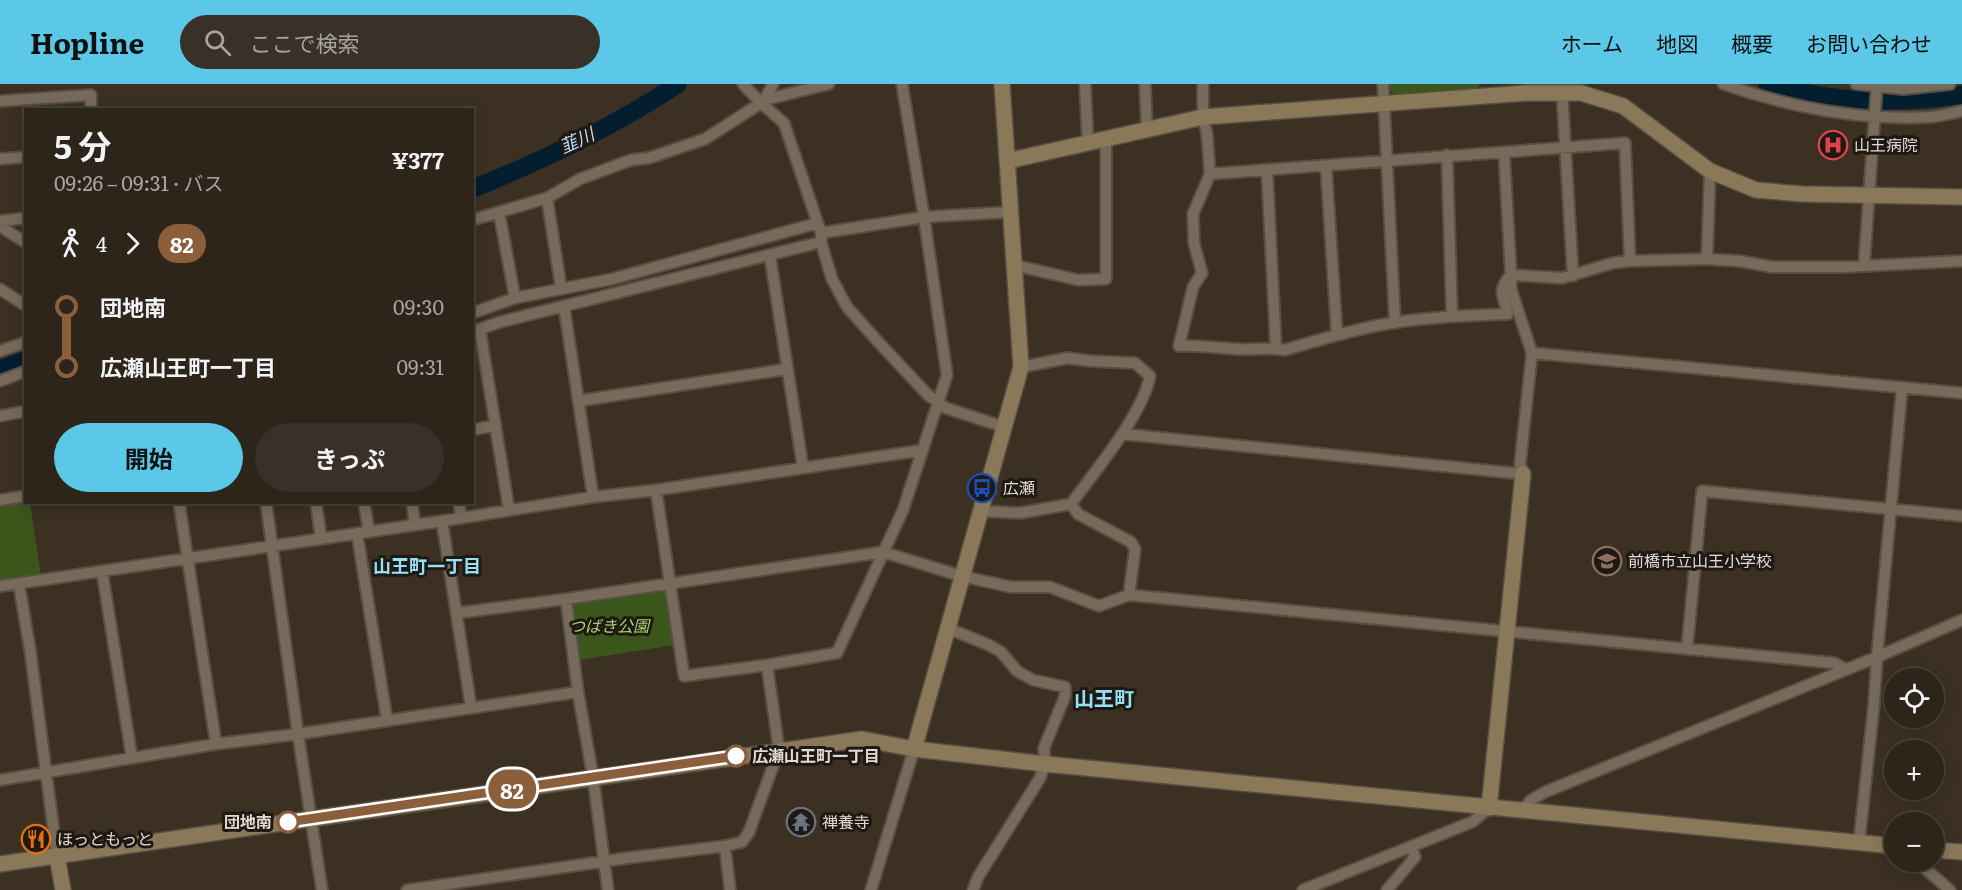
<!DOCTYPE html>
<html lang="ja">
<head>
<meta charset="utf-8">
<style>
  body { margin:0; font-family:Literata,"Noto Sans JP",serif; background:#393027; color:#f1f3f6; height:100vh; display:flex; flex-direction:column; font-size:22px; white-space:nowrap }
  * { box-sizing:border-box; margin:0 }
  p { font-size:20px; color:#a7a4a2 }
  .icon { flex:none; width:33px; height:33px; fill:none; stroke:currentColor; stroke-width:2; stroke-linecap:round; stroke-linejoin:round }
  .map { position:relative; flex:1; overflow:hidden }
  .panel { position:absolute; left:24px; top:24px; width:450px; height:396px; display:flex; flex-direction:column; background:#2d241a; border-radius:0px; box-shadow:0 3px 15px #0003,0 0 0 2px #484139 }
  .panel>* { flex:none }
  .badge { padding:0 12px; border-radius:20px; font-size:21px; line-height:39px }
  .controls { position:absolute; left:1884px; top:584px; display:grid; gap:12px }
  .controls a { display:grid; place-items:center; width:60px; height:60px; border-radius:50%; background:#2d241a; box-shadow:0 3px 15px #0003,0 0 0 2px #484139; font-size:30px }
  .map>.badge { position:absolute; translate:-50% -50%; box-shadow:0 0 0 3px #fff }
  .legs { display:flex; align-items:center; gap:9px; height:66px; padding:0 30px; font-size:20px }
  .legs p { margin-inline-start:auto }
  .overview { display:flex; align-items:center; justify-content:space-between; height:102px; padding:0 30px }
  h1 { font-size:33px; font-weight:700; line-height:45px }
  .action { display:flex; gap:12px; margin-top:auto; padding:12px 30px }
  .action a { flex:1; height:69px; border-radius:36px; background:#5bc8e7; color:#111; font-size:24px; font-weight:700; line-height:69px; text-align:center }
  .action a+a { background:#393027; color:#f1f3f6 }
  ul { padding:0 30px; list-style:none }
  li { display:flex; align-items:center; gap:21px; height:60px; font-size:22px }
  li i { display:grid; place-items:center; width:9px; height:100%; margin:0 8px; background:currentColor }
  li i::after { content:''; width:15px; height:15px; margin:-8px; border:4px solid; border-radius:50%; background:#2d241a }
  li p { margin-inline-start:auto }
  li:first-child i { background:linear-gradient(#0000 50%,currentColor 0) }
  li:last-child i { background:linear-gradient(currentColor 50%,#0000 0) }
  header { display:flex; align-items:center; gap:36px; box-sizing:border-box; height:84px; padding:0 30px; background:#5bc8e7; color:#111 }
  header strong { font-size:28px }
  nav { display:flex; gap:33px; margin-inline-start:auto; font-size:21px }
  .search { width:420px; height:54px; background:#393027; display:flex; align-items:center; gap:15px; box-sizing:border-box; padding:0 21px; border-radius:33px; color:#a7a4a2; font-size:22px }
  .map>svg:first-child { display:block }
</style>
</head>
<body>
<header>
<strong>Hopline</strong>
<div class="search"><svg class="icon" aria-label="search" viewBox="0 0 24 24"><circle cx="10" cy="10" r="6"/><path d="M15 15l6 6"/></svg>ここで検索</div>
<nav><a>ホーム</a><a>地図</a><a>概要</a><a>お問い合わせ</a></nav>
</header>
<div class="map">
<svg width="1962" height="806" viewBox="0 0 1962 806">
  <rect width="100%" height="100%" fill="#3c3023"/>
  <path fill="#3b561a" d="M1389 0H1480L1476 5 1394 10 1389 6Z
    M25 417 30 419 41 491 0 498V421Z
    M663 506 668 510 675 561 579 576 571 522 574 518Z"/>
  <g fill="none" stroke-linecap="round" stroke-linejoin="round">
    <path stroke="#031e2e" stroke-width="18" d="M1767 0C1830 18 1897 21 1962 11
      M472 105C544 76 613 43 678 0
      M0 285 26 276"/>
    <g stroke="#584e43" stroke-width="14">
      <path id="street" d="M743 0 761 19 784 39 821 149V158L832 195 847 223 882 262 928 311 946 324 1004 343
        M1085 0 1088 59
        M1145 0 1147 46
        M1203 0V33L1207 50 1210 90 1193 130 1194 159 1202 189 1193 203 1179 262C1201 261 1216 264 1237 265 1253 266 1269 263 1285 266 1322 255 1359 244 1397 238 1434 233 1470 231 1508 230 1503 212 1497 205 1511 191L1562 194 1613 179 1630 177 1707 175 1739 177 1773 183H1844L1962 177
        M1383 0 1395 239
        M1723 0C1789 23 1860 37 1931 33 1941 32 1952 29 1962 27
        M1856 0 1903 5 1950 0
        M1562 8 1573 192
        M764 16 829 0
        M0 17 91 11V26
        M1447 71 1452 232
        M0 75 26 73
        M1326 82 1337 251
        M1267 86 1276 264
        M1210 90 1625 59 1630 177
        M547 114 561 203
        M499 128 515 214
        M472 136 547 114 580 95 631 76 649 74 705 55 761 19 764 16 773 0
        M0 137 26 134
        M0 142 26 159
        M821 149 924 133 1010 128
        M770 172 803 384
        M1707 175 1710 87
        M1014 181 1078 196 1106 195V54
        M1864 182 1877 0
        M0 205 26 222
        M564 222 593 413
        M472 229 515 214 612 195 818 139
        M480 246 509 426
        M472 248 500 238 821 158
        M0 267 26 258
        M1532 269 1962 309
        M0 297 26 287
        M578 317 787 285
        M0 332 26 327
        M472 346 496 341
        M1122 350 1523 390 1520 380 1532 269 1511 205V191L1504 68
        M656 406 684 592 767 581 837 569 903 426 947 291 924 133 902 0
        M0 416 26 412
        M179 418 216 660
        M266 418 298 650 322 806
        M316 418 321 454
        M364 418 369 448
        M412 418 415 441
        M459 418 461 433
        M1071 420 1078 430 1131 458 1135 465 1129 511
        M980 427 1020 429 1071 420C1095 387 1143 330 1150 292L1135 279 1090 277 1068 274 1021 283
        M442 437 471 623
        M357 449 387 636
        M102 487 132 674
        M19 501 30 565 57 772
        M0 502 442 437 593 413 656 406 923 366
        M566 515 578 608 593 693 608 806
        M457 529 566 515 883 468 961 492 1011 503H1050L1099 522 1129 511 1834 579 1845 585
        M947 544 989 561 1001 568 1017 587 1033 596 1065 603V612L1044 664 1045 680 1040 694 978 793 973 806
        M1687 565 1702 407 1962 432
        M0 696 216 660 298 650 578 608
        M1523 727 1531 716 1545 708 1877 573 1962 536
        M1859 759 1874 620 1877 573 1902 304
        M725 762 730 806
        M1916 777 1950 806
        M407 806 627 774 725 762 742 758 749 748 779 666 767 581
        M871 806 914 665
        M1303 806 1472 738 1489 724
        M1387 806 1415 773 1412 763"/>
    </g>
    <g stroke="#584e43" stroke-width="18">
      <path id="secondary" d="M1007 77 1203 33 1527 9H1581L1623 22 1710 87 1756 106 1802 110 1962 113
        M914 665 1021 283 1002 0
        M1489 724 1523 390
        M1934 766 1962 768
        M57 772 63 806
        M0 780 862 655 914 665 1045 680 1894 762"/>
    </g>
    <use href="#street" stroke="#776a5b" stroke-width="10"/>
    <use href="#secondary" stroke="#8a7959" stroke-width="15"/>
  </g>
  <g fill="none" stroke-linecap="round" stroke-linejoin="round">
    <g stroke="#fff" stroke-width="14">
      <path id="line-1" d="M288 738 736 672"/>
    </g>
    <use href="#line-1" stroke="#8b5e3c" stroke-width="9"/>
  </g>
  <defs>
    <g id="hospital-ring" transform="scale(1.5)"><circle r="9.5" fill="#1e1913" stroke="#e0444e" stroke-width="1.5"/><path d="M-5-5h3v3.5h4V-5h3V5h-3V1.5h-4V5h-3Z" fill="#e0444e"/></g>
    <g id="bus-ring" transform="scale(1.5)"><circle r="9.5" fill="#1e1913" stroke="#1a4fb4" stroke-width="1.5"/><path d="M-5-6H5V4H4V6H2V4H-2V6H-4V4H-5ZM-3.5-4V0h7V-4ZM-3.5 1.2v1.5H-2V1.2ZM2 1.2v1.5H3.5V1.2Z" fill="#1a4fb4"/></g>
    <g id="school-ring" transform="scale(1.5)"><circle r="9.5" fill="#1e1913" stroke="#8d6e63" stroke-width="1.5"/><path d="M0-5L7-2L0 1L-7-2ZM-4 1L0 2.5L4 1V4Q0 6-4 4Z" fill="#8d6e63"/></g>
    <g id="temple-ring" transform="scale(1.5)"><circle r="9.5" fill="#1e1913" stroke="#6b7280" stroke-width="1.5"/><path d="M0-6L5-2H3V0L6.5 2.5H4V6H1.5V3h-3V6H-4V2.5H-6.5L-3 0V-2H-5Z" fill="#6b7280"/></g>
    <g id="restaurant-ring" transform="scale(1.5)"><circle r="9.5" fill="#1e1913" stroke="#e8710a" stroke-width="1.5"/><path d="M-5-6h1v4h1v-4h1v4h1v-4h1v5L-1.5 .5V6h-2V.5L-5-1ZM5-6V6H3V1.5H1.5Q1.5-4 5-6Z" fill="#e8710a"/></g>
  </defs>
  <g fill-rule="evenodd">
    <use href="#hospital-ring" x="1833" y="61"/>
    <use href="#bus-ring" x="982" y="404"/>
    <use href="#school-ring" x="1607" y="477"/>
    <use href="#temple-ring" x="801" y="738"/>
    <use href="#restaurant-ring" x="36" y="755"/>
  </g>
  <g fill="#fff" stroke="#8b5e3c" stroke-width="3">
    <circle cx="736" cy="672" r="10"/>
    <circle cx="288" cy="738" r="10"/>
  </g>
  <g text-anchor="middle" stroke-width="6" stroke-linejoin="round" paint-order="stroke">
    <g font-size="16" fill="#e2dad2" stroke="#1e1913" text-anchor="start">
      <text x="1854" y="67">山王病院</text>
      <text x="1003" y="410">広瀬</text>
      <text x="1628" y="483">前橋市立山王小学校</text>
      <text x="822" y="744">禅養寺</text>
      <text x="57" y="761">ほっともっと</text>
    </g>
    <g font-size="16" font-style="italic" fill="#a4d66d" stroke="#1e1913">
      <text x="609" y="548">つばき公園</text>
    </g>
    <g font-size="16" font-weight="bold" fill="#e2dad2" stroke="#1e1913" text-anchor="start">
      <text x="752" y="678">広瀬山王町一丁目</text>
      <text x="272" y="744" text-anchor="end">団地南</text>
    </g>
    <g font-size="18" font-style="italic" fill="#b4dcf9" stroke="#1e1913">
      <text transform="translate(577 57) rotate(-25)" y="6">韮川</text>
    </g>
    <g font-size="18" font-weight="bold" fill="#96e0f7" stroke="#1e1913">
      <text x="427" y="489">山王町一丁目</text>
    </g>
    <g font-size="20" font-weight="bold" fill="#96e0f7" stroke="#1e1913">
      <text x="1104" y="622">山王町</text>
    </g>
  </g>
</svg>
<div class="controls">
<a><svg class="icon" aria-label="locate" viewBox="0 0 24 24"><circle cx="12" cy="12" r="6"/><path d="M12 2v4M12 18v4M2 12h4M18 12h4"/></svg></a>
<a>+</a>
<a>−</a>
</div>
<b class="badge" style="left:512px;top:705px;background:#8b5e3c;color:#fff">82</b>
<section class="panel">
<div class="overview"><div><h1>5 分</h1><p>09:26 – 09:31 · バス</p></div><b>¥377</b></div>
<div class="legs"><svg class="icon" aria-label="walk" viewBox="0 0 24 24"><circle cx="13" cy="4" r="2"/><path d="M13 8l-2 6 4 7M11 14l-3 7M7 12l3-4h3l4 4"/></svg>4<svg class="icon" aria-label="forward" viewBox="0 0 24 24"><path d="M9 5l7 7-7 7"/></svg><b class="badge" style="background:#8b5e3c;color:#fff">82</b></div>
<ul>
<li><i style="color:#8b5e3c"></i><b>団地南</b><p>09:30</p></li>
<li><i style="color:#8b5e3c"></i><b>広瀬山王町一丁目</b><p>09:31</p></li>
</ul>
<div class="action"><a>開始</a><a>きっぷ</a></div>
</section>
</div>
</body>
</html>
